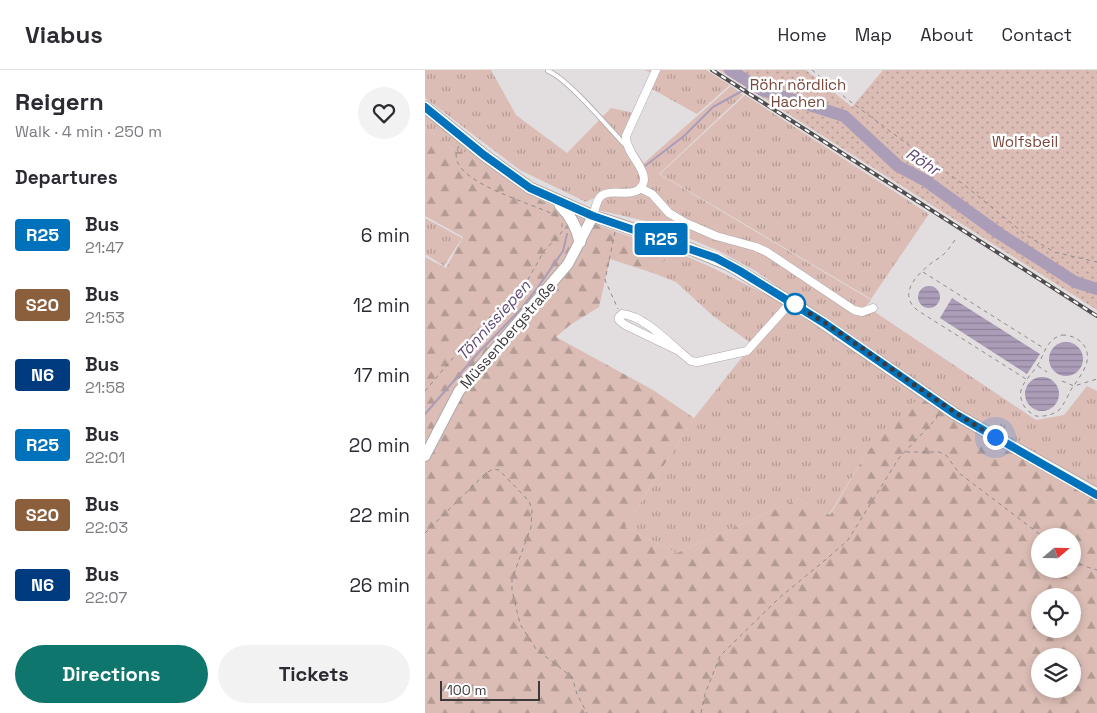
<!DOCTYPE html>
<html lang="en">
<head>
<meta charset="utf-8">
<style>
  body { margin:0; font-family:"Space Grotesk",sans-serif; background:#f2f2f3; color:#2b2b33; height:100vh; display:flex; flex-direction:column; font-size:19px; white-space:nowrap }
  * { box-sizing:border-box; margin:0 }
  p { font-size:16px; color:#7c7c81 }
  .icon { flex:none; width:28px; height:28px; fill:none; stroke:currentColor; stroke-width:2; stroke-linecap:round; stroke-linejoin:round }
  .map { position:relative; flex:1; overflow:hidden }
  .drawer { display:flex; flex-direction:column; background:#fff; width:425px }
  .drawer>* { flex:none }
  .badge { padding:0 10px; border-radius:4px; font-size:18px; line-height:32px }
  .needle { width:32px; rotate:70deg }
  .tools { position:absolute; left:606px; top:458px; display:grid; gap:10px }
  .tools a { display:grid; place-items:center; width:50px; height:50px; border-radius:50%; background:#fff; box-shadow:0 2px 8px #0003; font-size:25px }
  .scale { position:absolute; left:15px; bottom:12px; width:100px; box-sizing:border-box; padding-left:5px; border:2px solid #3b393a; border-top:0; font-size:14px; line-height:18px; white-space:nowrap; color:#3b393a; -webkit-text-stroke:4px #fff; paint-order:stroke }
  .you { position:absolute; width:25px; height:25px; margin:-12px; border:4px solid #fff; border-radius:50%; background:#1a73e8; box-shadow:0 0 0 8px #1a73e833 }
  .map>.badge { position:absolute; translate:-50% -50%; box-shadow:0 0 0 2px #fff }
  h2 { padding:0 15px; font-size:19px; line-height:45px }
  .round { display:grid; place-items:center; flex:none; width:52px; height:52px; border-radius:26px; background:#f2f2f3 }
  .summary { display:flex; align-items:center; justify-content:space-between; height:85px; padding:0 15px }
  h1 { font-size:24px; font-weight:800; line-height:38px }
  .button { display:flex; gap:10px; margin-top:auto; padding:10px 15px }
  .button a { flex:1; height:58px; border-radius:30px; background:#0f766e; color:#fff; font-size:20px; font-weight:800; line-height:58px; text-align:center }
  .button a+a { background:#f2f2f3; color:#2b2b33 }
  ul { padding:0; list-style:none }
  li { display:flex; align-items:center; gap:15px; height:70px; padding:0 15px }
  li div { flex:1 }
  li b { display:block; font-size:19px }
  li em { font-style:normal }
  li .badge { min-width:55px; font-weight:700; text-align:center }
  header { display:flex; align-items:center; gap:30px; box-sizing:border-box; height:70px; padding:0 25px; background:#fff; border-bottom:1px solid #e1e1e2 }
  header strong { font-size:24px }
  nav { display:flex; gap:28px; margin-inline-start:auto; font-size:18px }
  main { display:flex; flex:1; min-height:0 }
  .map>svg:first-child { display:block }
</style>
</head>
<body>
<header>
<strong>Viabus</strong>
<nav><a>Home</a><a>Map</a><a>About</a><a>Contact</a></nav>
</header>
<main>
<section class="drawer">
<div class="summary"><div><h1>Reigern</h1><p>Walk · 4 min · 250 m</p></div><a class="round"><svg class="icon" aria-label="heart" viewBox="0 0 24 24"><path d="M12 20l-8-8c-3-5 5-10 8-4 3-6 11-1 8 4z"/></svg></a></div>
<h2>Departures</h2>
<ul>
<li><span class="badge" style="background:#0072bc;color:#fff">R25</span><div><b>Bus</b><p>21:47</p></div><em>6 min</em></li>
<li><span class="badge" style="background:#8b5e3c;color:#fff">S20</span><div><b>Bus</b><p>21:53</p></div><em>12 min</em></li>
<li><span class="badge" style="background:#003b80;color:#fff">N6</span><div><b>Bus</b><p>21:58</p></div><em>17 min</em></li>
<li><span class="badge" style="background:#0072bc;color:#fff">R25</span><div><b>Bus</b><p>22:01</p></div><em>20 min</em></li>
<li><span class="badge" style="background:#8b5e3c;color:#fff">S20</span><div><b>Bus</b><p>22:03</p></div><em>22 min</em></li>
<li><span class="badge" style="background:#003b80;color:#fff">N6</span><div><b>Bus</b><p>22:07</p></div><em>26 min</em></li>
</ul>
<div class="button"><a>Directions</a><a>Tickets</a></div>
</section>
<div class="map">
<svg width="672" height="643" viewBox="0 0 672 643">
  <defs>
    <pattern id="grass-tufts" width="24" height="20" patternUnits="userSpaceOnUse" patternTransform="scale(1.25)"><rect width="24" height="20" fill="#dbbdb5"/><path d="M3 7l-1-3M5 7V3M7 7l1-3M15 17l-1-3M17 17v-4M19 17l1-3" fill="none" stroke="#b39b94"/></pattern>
    <pattern id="forest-firs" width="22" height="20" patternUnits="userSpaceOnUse" patternTransform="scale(1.25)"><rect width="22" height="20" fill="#dbbdb5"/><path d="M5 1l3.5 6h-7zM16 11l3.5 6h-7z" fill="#b39b94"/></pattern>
    <pattern id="park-dots" width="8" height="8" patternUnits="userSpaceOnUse" patternTransform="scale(1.25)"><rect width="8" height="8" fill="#dbbdb5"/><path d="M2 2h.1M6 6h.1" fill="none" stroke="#b39b94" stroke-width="1.8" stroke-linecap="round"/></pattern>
    <pattern id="water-rules" width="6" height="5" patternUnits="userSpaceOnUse" patternTransform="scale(1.25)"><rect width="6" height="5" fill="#ab9db8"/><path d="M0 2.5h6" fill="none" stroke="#8c8197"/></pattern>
  </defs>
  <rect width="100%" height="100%" fill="#e2dddf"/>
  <path fill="url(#grass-tufts)" d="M0 0H66L91 45 142 83 186 38 209 43 200 66 219 93 306 16 318 25 234 104 446 230 441 236 611 350 639 345 662 316 672 321V402L664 416 442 382 404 445 373 429 252 483 200 457 269 348 314 291 370 229 331 201 294 181 225 152 173 140 169 128 161 132 95 100 0 28Z
    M220 0H281L305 15 272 44 227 19 232 5Z
    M320 25 504 144 446 229 235 104Z
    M0 45 52 82H32L0 58Z
    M0 148 37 168 19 196 0 184Z
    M249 181 286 197 360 234 326 273 288 246 251 212 228 203Z"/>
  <path fill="url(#forest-firs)" fill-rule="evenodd" d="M0 58 32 82H51C66 94 83 112 99 121 145 148 199 164 249 181L228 203 185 189 174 237 145 255 131 267 228 320 269 348 200 457 252 483 373 429 405 445 442 382 501 320 663 416 672 402V643H0V187L21 198 38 167 0 146ZM615 466H648V499H615ZM615 526H648V559H615ZM615 586H648V619H615Z"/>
  <path fill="url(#park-dots)" d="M294 0H381L427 37 458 0H672V240Z"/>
  <path fill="url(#water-rules)" d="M493 227a11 11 0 1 1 22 0a11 11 0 1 1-22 0Z
    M527 228 615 284 602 304 515 248Z
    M624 289a17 17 0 1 1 34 0a17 17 0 1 1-34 0Z
    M600 324a17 17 0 1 1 34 0a17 17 0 1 1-34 0Z"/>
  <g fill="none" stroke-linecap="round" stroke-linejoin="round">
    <path stroke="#ab9db8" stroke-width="2" d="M220 96 259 66 288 37 328 15
      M0 344 54 282 95 240 113 217 138 181 142 164"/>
    <path stroke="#ab9db8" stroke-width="12" d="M305 0 337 20 419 46 473 96 501 111 575 164 650 212 672 219"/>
    <g stroke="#aea9ab" stroke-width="5.5">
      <path id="lane" d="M123 1C143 9 183 57 200 75"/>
    </g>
    <g stroke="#aea9ab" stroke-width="9">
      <path id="street" d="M215 118 227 124 244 143 261 153 291 166 331 177 342 182 429 240 437 242 448 238
        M168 146C170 140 171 132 175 127 186 116 211 131 218 114 224 100 200 83 201 66L231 0
        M254 281C239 268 218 246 197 244L194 247V250L200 255 254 281 266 291 272 292 322 281 366 232"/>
    </g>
    <g stroke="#aea9ab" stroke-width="12">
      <path id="secondary" d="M0 386 34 321 143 194 168 146"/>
    </g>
    <g stroke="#aea9ab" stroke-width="13">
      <path id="primary" d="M0 37 59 85 105 118 168 146 256 175 304 195 379 240 530 344 672 424
        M135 135C146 146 152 157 155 172"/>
    </g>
    <path stroke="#8f8b8d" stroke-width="1" stroke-dasharray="4 4" stroke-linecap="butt" d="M387 0 422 29 509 94 538 114 601 165 629 182 672 192
      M34 76C13 111 114 134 133 147
      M190 162 180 210 193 239
      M530 170C527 174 524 179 520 183 516 188 509 190 504 195 491 206 473 224 492 240L601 309
      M498 202 620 279
      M637 265C654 265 667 278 661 295 658 303 652 311 647 318 643 325 639 335 633 341 627 345 618 347 611 346 606 344 602 340 599 336 589 318 603 310 612 296 620 284 621 269 637 265Z
      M613 296 622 302
      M637 311 649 316 672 309
      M0 321 45 268 82 229 96 219 101 213 119 181 137 162V152
      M481 382H514L521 385 534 403 617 466
      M0 463 61 403 68 399 74 400 104 431 107 440 106 457 87 509V520L95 554 111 579 147 607 152 624 162 643
      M648 489 659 496 672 500
      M276 643 280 624 295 586 353 529 405 486 423 470 474 388 511 349 513 344"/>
    <use href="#lane" stroke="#fff" stroke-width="4"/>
    <use href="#street" stroke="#fff" stroke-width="8"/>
    <use href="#secondary" stroke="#fff" stroke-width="10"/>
    <use href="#primary" stroke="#fff" stroke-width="11"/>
    <g stroke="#4e4c4d" stroke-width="4">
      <path id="rail" d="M287 0 672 246"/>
    </g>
    <use href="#rail" stroke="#fff" stroke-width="2" stroke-dasharray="5.5" stroke-linecap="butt"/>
  </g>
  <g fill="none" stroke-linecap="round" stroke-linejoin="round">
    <g stroke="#fff" stroke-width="11">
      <path id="line" d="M0 37 59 85 105 118 168 146 291 188 315 201 399 253 530 344 672 425"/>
    </g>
    <use href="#line" stroke="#0072bc" stroke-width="8"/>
    <path stroke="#3b393a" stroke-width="5" stroke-dasharray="0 9" d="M370 234 366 232C436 273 499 326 570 367"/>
  </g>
  <circle fill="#fff" stroke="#0072bc" stroke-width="2.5" cx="370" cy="234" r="10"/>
  <g text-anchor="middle" stroke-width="5" stroke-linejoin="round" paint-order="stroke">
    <g font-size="15" fill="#78463a" stroke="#fff">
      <text x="373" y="20">Röhr nördlich<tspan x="373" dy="17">Hachen</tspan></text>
      <text x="600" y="77">Wolfsbeil</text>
    </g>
    <g font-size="15" fill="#3b393a" stroke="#fff">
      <text transform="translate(83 265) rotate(-49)" y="5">Müssenbergstraße</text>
    </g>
    <g font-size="16" font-style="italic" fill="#5f4973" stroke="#fff">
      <text transform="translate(498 91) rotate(32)" y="6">Röhr</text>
      <text transform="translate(68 250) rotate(-48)" y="6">Tönnissiepen</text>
    </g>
  </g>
</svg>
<div class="tools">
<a><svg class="needle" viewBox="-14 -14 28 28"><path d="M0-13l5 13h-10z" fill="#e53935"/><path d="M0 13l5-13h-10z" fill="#7c7c81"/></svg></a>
<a><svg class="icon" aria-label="locate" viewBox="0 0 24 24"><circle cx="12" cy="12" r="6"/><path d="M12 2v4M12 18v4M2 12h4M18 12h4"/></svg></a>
<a><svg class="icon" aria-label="layers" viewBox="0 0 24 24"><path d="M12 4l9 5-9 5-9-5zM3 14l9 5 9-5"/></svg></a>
</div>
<div class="scale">100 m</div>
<div class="you" style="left:570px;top:367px"></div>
<b class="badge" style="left:236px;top:169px;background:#0072bc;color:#fff">R25</b>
</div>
</main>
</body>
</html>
